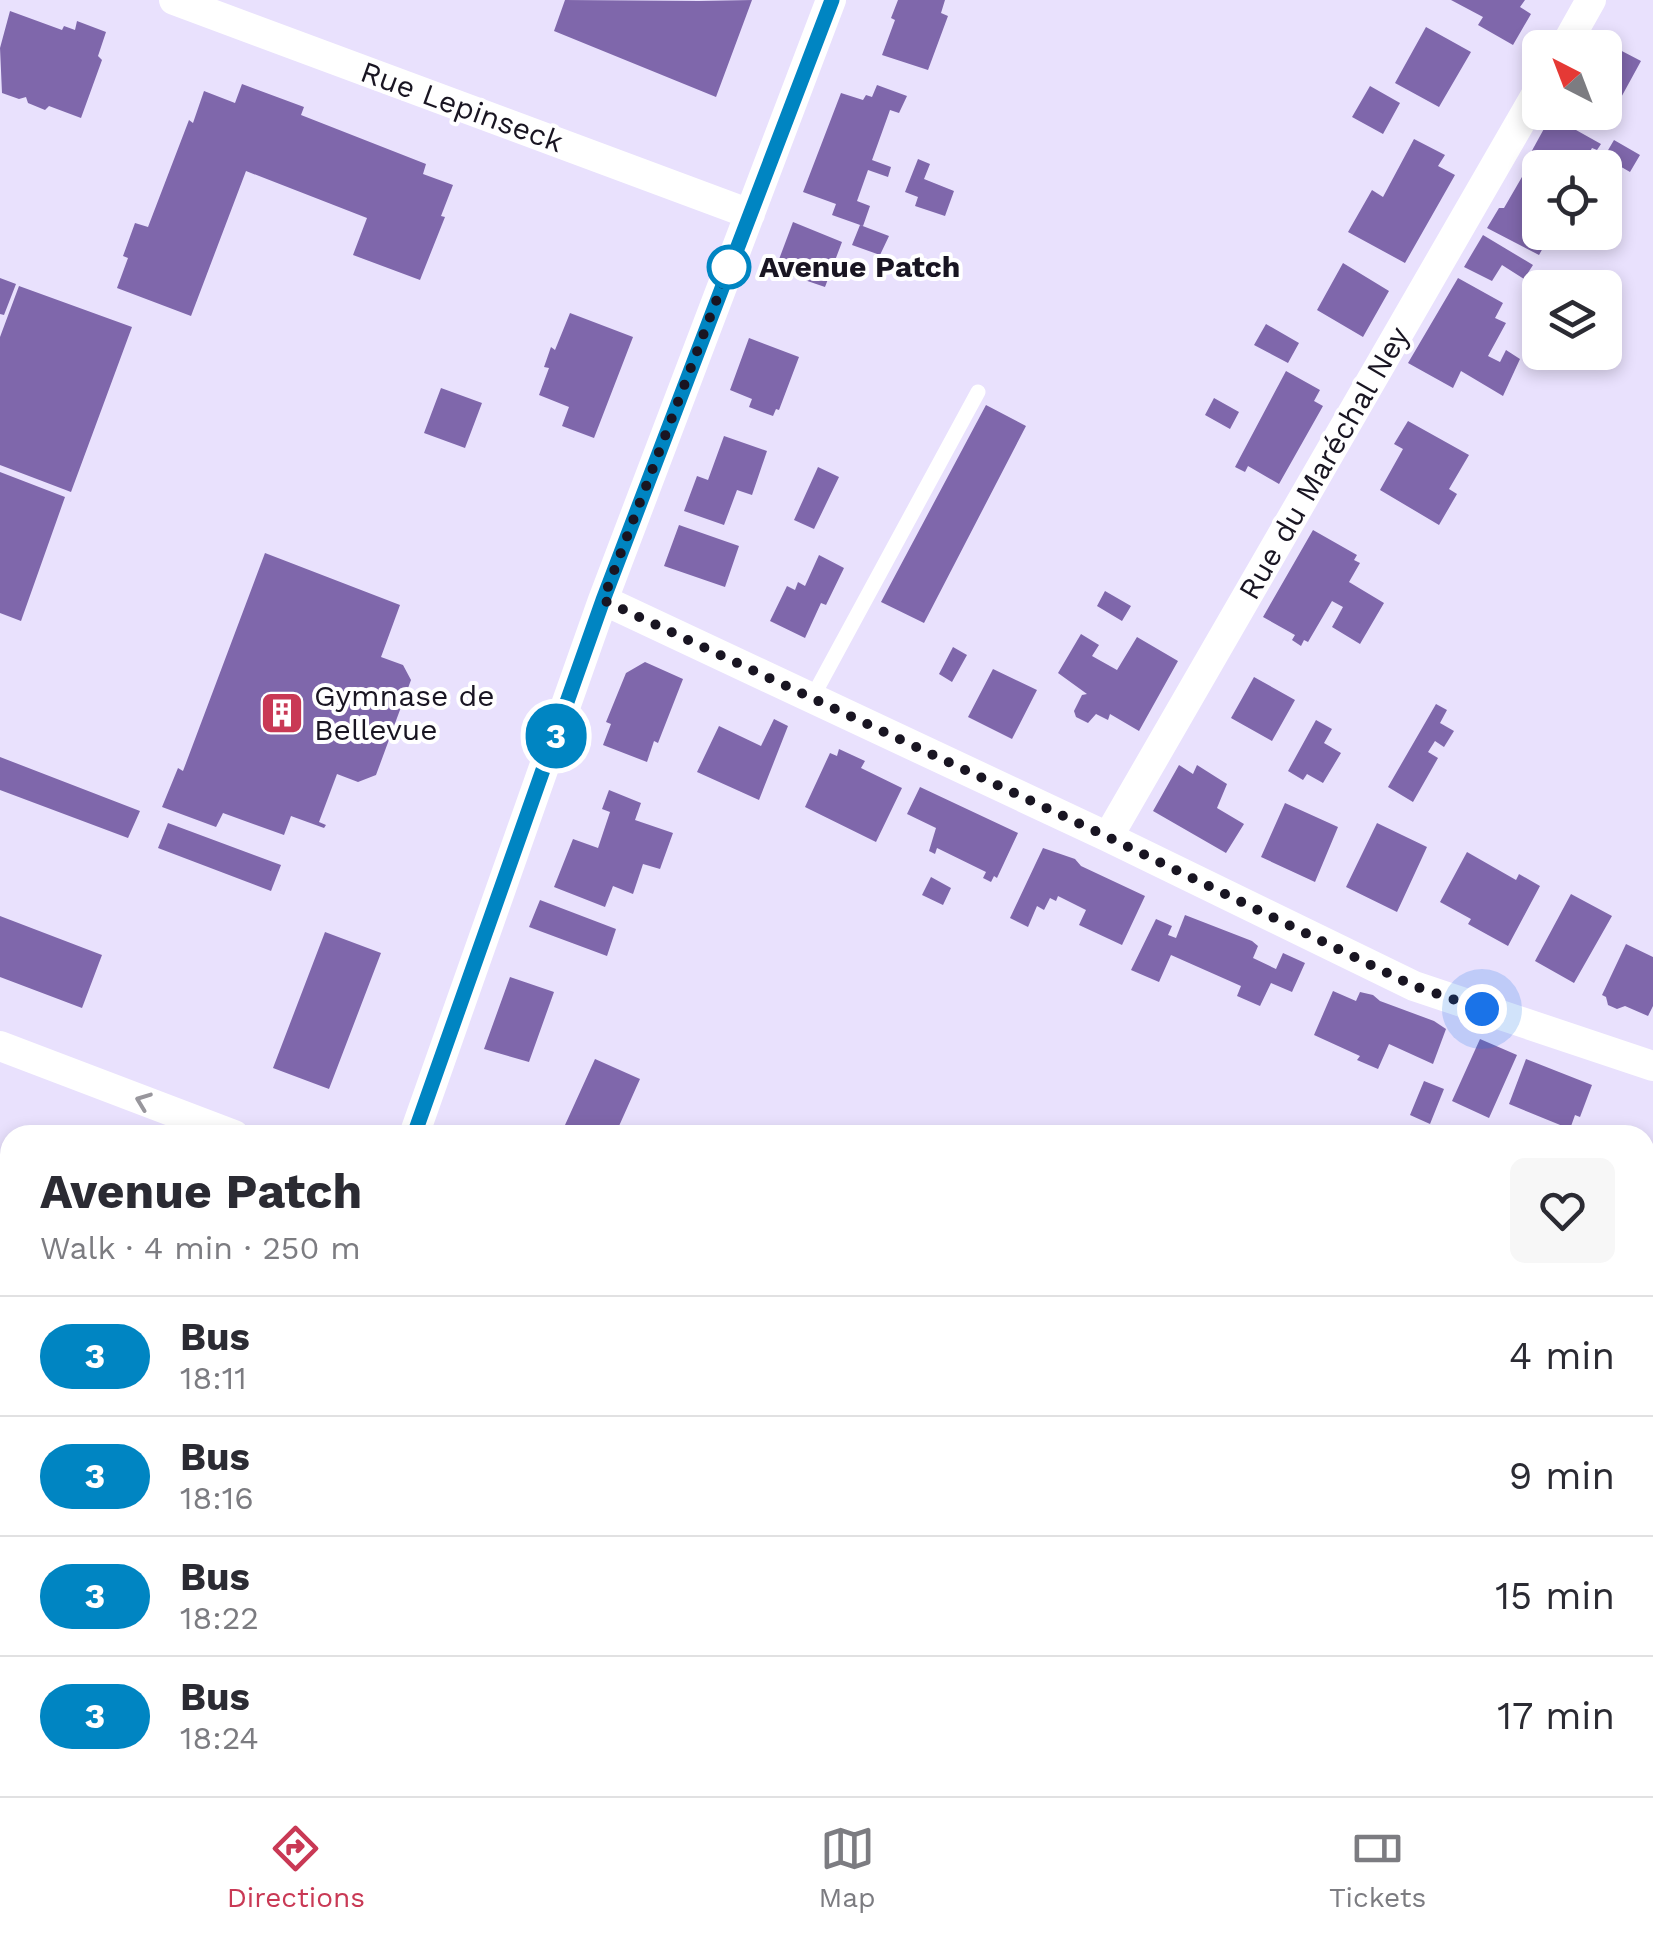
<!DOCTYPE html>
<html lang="en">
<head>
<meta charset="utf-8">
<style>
  body { margin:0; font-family:"Work Sans",sans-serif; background:#f7f7f7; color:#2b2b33; height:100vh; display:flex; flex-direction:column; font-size:38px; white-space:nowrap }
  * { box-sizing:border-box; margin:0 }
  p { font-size:32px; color:#7c7c81 }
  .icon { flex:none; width:55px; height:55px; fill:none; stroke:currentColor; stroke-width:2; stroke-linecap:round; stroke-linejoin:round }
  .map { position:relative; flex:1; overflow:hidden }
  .details { position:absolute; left:0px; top:1125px; width:1655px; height:672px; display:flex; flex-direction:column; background:#fff; border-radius:30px 30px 0 0; box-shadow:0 5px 15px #0003 }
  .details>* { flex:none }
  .badge { padding:0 20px; border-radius:32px; font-size:35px; line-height:65px }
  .needle { width:65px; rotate:318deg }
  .tools { position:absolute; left:1522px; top:30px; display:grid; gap:20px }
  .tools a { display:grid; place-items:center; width:100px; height:100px; border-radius:15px; background:#fff; box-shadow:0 5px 15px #0003; font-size:50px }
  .you { position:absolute; width:50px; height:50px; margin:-25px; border:8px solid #fff; border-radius:50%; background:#1a73e8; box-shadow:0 0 0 15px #1a73e833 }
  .map>.badge { position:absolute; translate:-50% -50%; box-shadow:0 0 0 5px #fff }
  .round { display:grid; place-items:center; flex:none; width:105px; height:105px; border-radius:15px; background:#f7f7f7 }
  .overview { display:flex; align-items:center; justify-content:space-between; height:170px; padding:0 40px }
  h1 { font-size:48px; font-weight:700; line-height:75px }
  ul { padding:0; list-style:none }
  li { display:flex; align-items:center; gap:30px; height:120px; padding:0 40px; border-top:2px solid #e1e1e2 }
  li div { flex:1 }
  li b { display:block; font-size:38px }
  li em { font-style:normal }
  li .badge { min-width:110px; font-weight:700; text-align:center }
  .menu { display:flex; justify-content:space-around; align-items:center; height:140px; border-top:2px solid #e1e1e2; background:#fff; font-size:28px; color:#7c7c81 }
  .menu a { display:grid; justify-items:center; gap:5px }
  .menu .selected { color:#c93955 }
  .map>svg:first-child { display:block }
</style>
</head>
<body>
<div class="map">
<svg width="1653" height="1796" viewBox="0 0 1653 1796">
  <rect width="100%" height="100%" fill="#e9e1fd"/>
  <path fill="#7f67ab" d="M565 0 699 1 752 0 716 97 554 31Z
    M898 0H945L941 13 948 16 928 70 882 55 895 20 891 18Z
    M1451 0H1525L1520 7 1531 14 1513 45 1478 25 1483 17Z
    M10 11 62 30 64 26 75 30 77 21 106 32 98 56 102 60 81 118 49 106 45 110 28 103 26 97 19 99 2 93 0 48Z
    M1426 27 1471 52 1439 107 1395 83Z
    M1595 37 1641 61 1612 114 1605 110V48H1589Z
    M242 84 304 107 301 115 426 164 423 174 453 185 441 216 445 217 420 280 353 255 367 218 246 171 191 316 117 288 128 258 123 256 135 223 148 227 189 120 193 123 204 91 235 103Z
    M877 85 907 96 899 113 890 110 872 160 891 167 888 177 868 170 857 201 870 206 863 226 832 215 836 204 803 192 841 93 863 100 866 95 872 97Z
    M1370 86 1400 103 1383 134 1352 117Z
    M1551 116 1601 144 1597 150 1592 148 1581 168H1540V232H1552L1539 255 1487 228 1499 208H1504L1533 158 1529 156Z
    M1414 139 1445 155 1438 166 1455 175 1405 263 1348 232 1372 190 1383 197Z
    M1614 140 1640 155 1630 172 1604 157Z
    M918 159 930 164 924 179 954 191 945 216 915 206 918 197 905 192Z
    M793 222 842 242 825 287 775 270Z
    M860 225 889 236 880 255 852 245Z
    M1483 235 1533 265 1524 279 1502 265 1492 281 1464 267Z
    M1343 263 1389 291 1363 337 1317 310Z
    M0 278 16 284 4 315 0 314Z
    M1458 278 1503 303 1495 318 1506 323 1488 356 1500 362 1506 350 1520 359 1503 396 1461 371 1453 388 1408 363Z
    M19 286 132 327 71 492 0 465V337Z
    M570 313 633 337 594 438 562 426 569 407 539 395 549 368 544 367 551 347 555 350Z
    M1266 324 1299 343 1288 363 1254 345Z
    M749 338 799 357 779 410 776 409 773 416 749 407 752 399 730 390Z
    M1286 371 1320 390 1314 401 1323 406 1279 484 1248 466 1245 472 1235 467Z
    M441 388 482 403 465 448 424 433Z
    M1214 398 1239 412 1230 429 1205 415Z
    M986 405 1026 426 924 623 881 602Z
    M1408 421 1469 455 1449 489 1457 494 1439 525 1380 490 1403 449 1394 444Z
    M724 436 767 451 752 495 737 490 724 525 684 511 697 476 708 480Z
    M818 467 839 477 814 529 794 520Z
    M0 472 65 497 21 621 0 613Z
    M679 525 739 546 725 587 664 566Z
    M1313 530 1357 555 1354 560 1360 563 1349 582 1384 603 1360 644 1332 627 1343 607 1332 601 1308 642 1304 640 1301 646 1292 640 1295 635 1263 617Z
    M265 553 400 605 381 657 403 665 411 680 376 775 358 782 337 774 319 822 326 825 324 828 291 816 284 835 223 813 216 827 162 807 178 768 183 771Z
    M819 555 844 568 826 605 821 603 805 638 770 621 787 586 795 590 798 582 805 586Z
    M1105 591 1131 606 1122 621 1097 606Z
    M1081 634 1099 645 1092 656 1117 670 1137 637 1178 661 1139 731 1110 714 1108 720 1096 714 1088 723 1076 717 1074 711 1082 695 1087 694 1058 673Z
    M953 647 967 655 952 682 939 674Z
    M645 662 683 679 658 743 654 741 647 762 603 745 611 724 606 722 626 673Z
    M993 669 1037 690 1012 739 968 717Z
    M1254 677 1295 700 1272 741 1231 718Z
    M1436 704 1447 710 1440 723 1454 731 1444 747 1435 741 1428 752 1438 758 1413 802 1388 787Z
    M774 719 788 726 759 800 697 772 719 726 761 746Z
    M1316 720 1332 729 1324 743 1341 753 1323 783 1307 774 1303 780 1288 771Z
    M839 749 865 761 861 768 902 788 876 842 805 807 830 753 837 756Z
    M0 757 140 811 128 838 0 790Z
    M1179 765 1193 774 1197 765 1227 784 1217 808 1244 824 1226 853 1153 811Z
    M920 787 1018 833 997 878 994 876 991 882 983 878 986 872 937 848 935 854 929 851 936 828 907 814Z
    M609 790 641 803 635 820 673 833 660 869 643 864 633 894 613 886 605 907 554 887 573 839 598 848 610 812 602 809Z
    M1285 803 1338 827 1315 882 1261 857Z
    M168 823 281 865 271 891 158 848Z
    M1377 823 1427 847 1397 912 1346 887Z
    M1043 848 1075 859 1081 866 1145 896 1122 945 1079 925 1086 910 1058 896 1056 901 1050 898 1044 910 1037 906 1028 927 1010 918Z
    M1467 852 1516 880 1519 874 1540 886 1508 946 1468 924 1471 919 1440 902Z
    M931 877 951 888 943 905 922 895Z
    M1571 894 1612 916 1574 983 1535 961Z
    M540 900 616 929 607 956 529 927Z
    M1185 915 1252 941 1258 946 1253 958 1276 969 1283 953 1305 963 1292 992 1271 983 1260 1006 1237 996 1241 986 1171 955 1159 982 1131 970 1156 919 1172 926 1168 935 1176 938Z
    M0 916 102 955 82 1008 0 977Z
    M325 932 381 953 329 1089 273 1068Z
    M1626 944 1653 957V1006L1648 1016 1625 1006 1617 1009 1608 1005 1606 997 1602 995Z
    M510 977 554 992 529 1062 484 1049Z
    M1333 991 1356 1001 1360 992 1373 995 1380 1001 1434 1021 1446 1029 1433 1064 1389 1044 1378 1069 1357 1060 1360 1056 1314 1035Z
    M1480 1039 1517 1055 1489 1118 1452 1101Z
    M595 1059 640 1079 615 1135H587L565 1125Z
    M1526 1059 1592 1085 1580 1117 1575 1115 1570 1129 1509 1104Z
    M1424 1081 1444 1089 1430 1124 1410 1115Z
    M0 1498 10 1501V1590L8 1589 0 1604Z
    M211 1788H266L263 1796H208Z
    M598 1788H676L670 1796H593Z
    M891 1788H923L920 1796H884Z
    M1145 1788H1211L1230 1796H1164Z
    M1457 1788H1559L1569 1792 1567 1796H1453Z"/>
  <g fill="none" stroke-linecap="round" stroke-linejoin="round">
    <path stroke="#fff" stroke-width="15" d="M812 698 978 392
      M375 1796 377 1788"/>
    <path stroke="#fff" stroke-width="30" d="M174 0 750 214
      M1564 48 1591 0
      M603 600 1108 837 1414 986 1653 1066
      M1108 837 1540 88
      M0 1046 234 1135
      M414 1135 603 600 831 0
      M1645 1781 1653 1784
      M170 1796 173 1788"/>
  </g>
  <defs><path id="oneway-chevron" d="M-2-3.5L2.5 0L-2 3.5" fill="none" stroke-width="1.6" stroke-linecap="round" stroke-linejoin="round" transform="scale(2.5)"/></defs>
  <use stroke="#98969c" href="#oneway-chevron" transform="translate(143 1101) rotate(-159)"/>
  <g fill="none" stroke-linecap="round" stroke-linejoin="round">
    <g stroke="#fff" stroke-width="22">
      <path id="line" d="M414 1135 603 600 832 0"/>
    </g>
    <use href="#line" stroke="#0085c2" stroke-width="15"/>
    <path stroke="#191522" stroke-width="10" stroke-dasharray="0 18" d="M729 267 603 600 1108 837 1414 986 1482 1009"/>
  </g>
  <defs>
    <g id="building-square" transform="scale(2.25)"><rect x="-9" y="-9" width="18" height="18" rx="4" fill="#c93955" stroke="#fff"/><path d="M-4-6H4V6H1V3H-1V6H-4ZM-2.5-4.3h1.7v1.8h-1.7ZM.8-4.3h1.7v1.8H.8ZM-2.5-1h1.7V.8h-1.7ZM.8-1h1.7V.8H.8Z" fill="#fff"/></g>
  </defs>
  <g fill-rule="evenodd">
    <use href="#building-square" x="282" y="713"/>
  </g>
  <circle fill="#fff" stroke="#0085c2" stroke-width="5" cx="729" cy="267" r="20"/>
  <g text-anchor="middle" stroke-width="8" stroke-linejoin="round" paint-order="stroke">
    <g font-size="30" fill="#191522" stroke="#fff">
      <text transform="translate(462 107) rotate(20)" y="10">Rue Lepinseck</text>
      <text transform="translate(1324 463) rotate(-60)" y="10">Rue du Maréchal Ney</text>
    </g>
    <g font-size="30" font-weight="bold" fill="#191522" stroke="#fff" text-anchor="start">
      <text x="759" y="277">Avenue Patch</text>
    </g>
    <g font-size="30" fill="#191522" stroke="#fff" text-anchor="start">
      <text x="314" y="706">Gymnase de<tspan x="314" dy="34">Bellevue</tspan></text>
    </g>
  </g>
</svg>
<div class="tools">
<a><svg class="needle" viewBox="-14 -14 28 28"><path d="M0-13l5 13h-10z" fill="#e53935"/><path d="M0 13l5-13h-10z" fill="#7c7c81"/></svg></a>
<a><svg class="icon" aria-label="locate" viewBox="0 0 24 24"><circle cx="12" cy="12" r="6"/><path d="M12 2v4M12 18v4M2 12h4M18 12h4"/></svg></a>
<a><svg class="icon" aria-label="layers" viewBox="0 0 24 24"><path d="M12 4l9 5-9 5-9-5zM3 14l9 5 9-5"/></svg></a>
</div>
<div class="you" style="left:1482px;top:1009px"></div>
<b class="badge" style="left:556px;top:736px;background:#0085c2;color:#fff">3</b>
<section class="details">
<div class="overview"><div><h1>Avenue Patch</h1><p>Walk · 4 min · 250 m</p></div><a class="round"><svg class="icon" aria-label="heart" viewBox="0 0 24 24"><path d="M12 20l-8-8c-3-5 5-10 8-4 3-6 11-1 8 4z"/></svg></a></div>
<ul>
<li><span class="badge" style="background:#0085c2;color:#fff">3</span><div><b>Bus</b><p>18:11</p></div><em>4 min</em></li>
<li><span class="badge" style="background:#0085c2;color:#fff">3</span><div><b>Bus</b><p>18:16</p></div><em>9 min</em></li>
<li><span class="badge" style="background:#0085c2;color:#fff">3</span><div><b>Bus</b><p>18:22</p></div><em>15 min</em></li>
<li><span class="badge" style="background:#0085c2;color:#fff">3</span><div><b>Bus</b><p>18:24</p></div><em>17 min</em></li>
</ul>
</section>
</div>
<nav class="menu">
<a class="selected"><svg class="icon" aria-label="directions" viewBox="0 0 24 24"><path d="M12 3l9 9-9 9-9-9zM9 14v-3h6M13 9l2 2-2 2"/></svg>Directions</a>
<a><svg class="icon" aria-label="map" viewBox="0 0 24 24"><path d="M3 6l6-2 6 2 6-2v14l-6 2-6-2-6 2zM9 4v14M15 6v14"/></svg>Map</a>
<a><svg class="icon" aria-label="tickets" viewBox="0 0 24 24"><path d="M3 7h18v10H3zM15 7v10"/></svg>Tickets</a>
</nav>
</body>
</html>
